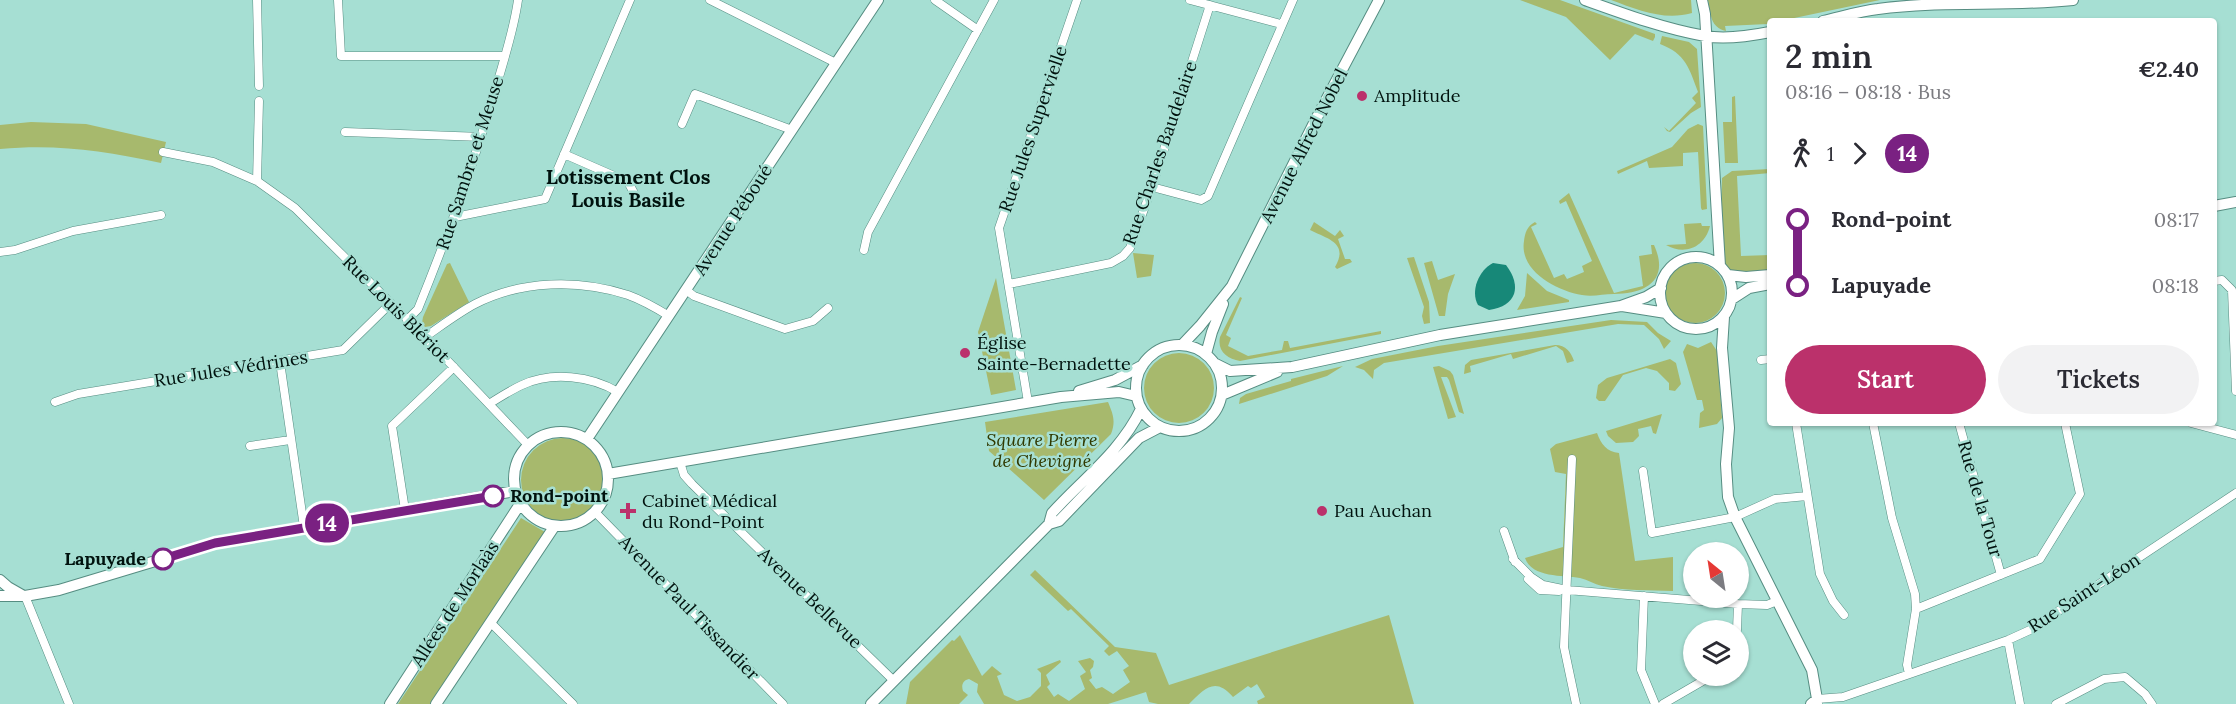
<!DOCTYPE html>
<html lang="en">
<head>
<meta charset="utf-8">
<style>
  body { margin:0; font-family:Lora,serif; background:#f2f2f3; color:#2b2b33; height:100vh; display:flex; flex-direction:column; font-size:22px; white-space:nowrap }
  * { box-sizing:border-box; margin:0 }
  p { font-size:20px; color:#7c7c81 }
  .icon { flex:none; width:33px; height:33px; fill:none; stroke:currentColor; stroke-width:2; stroke-linecap:round; stroke-linejoin:round }
  .map { position:relative; flex:1; overflow:hidden }
  .drawer { position:absolute; left:1767px; top:18px; width:450px; height:408px; display:flex; flex-direction:column; background:#fff; border-radius:6px; box-shadow:0 2px 4px #0004 }
  .drawer>* { flex:none }
  .badge { padding:0 12px; border-radius:20px; font-size:21px; line-height:39px }
  .needle { width:39px; rotate:330deg }
  .controls { position:absolute; left:1683px; top:542px; display:grid; gap:12px }
  .controls a { display:grid; place-items:center; width:66px; height:66px; border-radius:50%; background:#fff; box-shadow:0 2px 4px #0004; font-size:30px }
  .map>.badge { position:absolute; translate:-50% -50%; box-shadow:0 0 0 3px #fff }
  .legs { display:flex; align-items:center; gap:9px; height:66px; padding:0 18px; font-size:20px }
  .legs p { margin-inline-start:auto }
  .head { display:flex; align-items:center; justify-content:space-between; height:102px; padding:0 18px }
  h1 { font-size:33px; font-weight:600; line-height:45px }
  .button { display:flex; gap:12px; margin-top:auto; padding:12px 18px }
  .button a { flex:1; height:69px; border-radius:36px; background:#bb316b; color:#fff; font-size:24px; font-weight:600; line-height:69px; text-align:center }
  .button a+a { background:#f2f2f3; color:#2b2b33 }
  ul { padding:0 18px; list-style:none }
  li { display:flex; align-items:center; gap:21px; height:66px; font-size:22px }
  li i { display:grid; place-items:center; width:9px; height:100%; margin:0 8px; background:currentColor }
  li i::after { content:''; width:15px; height:15px; margin:-8px; border:4px solid; border-radius:50%; background:#fff }
  li p { margin-inline-start:auto }
  li:first-child i { background:linear-gradient(#0000 50%,currentColor 0) }
  li:last-child i { background:linear-gradient(currentColor 50%,#0000 0) }
  .map>svg:first-child { display:block }
</style>
</head>
<body>
<div class="map">
<svg width="2236" height="704" viewBox="0 0 2236 704">
  <rect width="100%" height="100%" fill="#a6dfd3"/>
  <path fill="#a7b96d" d="M1520 0H1560L1655 34V37L1653 41 1635 34 1610 60 1566 17Z
    M1611 0H1691L1692 13C1664 21 1638 10 1611 0Z
    M1708 0H1880L1780 21H1770L1768 24 1725 26 1726 31C1710 27 1711 15 1708 0Z
    M1662 36 1689 42 1697 49 1701 107 1691 113 1670 132 1667 131 1664 127 1669 131 1696 103 1692 98 1698 92C1689 68 1686 54 1660 44Z
    M1735 96 1738 163H1725L1723 122H1732V97Z
    M31 122 86 124 166 142 161 163C102 151 60 144 0 149V125Z
    M1698 124 1703 126 1707 209 1702 210 1701 208 1698 152 1683 153V166L1649 168 1647 161 1618 174 1617 171 1672 147 1688 129Z
    M1770 169V173L1737 176 1741 256 1770 255V270C1749 272 1729 281 1720 256L1722 178 1732 171Z
    M1569 193 1614 293 1643 286 1639 256 1652 254 1651 245H1654C1670 280 1646 294 1614 294 1603 294 1593 297 1582 295 1557 291 1519 271 1524 241 1525 233 1527 226 1535 222L1537 224 1531 227 1554 278 1564 274 1567 279 1584 272 1582 266 1592 261 1566 201 1560 204 1559 201Z
    M1314 222 1335 236 1340 230 1344 236 1338 239 1345 259H1350L1352 262 1337 269 1335 267C1349 243 1328 239 1310 230Z
    M1701 223 1702 226H1710C1705 247 1685 256 1666 245L1686 244 1684 224Z
    M1133 253 1154 255 1151 276 1137 278Z
    M1414 257 1429 302 1430 323 1424 324 1422 316 1424 307 1407 258Z
    M1432 261 1438 280 1455 274 1448 294 1445 316H1439L1424 263Z
    M450 263 469 302 431 326 425 327 422 323 423 317 447 264Z
    M1665 293a30 30 0 1 1 60 0a30 30 0 1 1-60 0Z
    M1527 273 1547 291 1569 300V302L1517 310 1525 296Z
    M996 278 1016 390 991 395 978 332Z
    M1240 297 1242 298 1226 335 1231 338 1228 346 1248 356 1282 350 1284 341H1288L1290 348 1381 331V334L1240 361C1227 359 1217 351 1220 337Z
    M1611 320 1647 322 1658 333 1671 341 1664 349 1659 339 1644 325 1618 324 1384 363 1374 370 1373 379 1364 370 1355 367 1372 359 1438 346Z
    M1711 342 1717 351 1722 418 1717 424 1699 428 1700 413 1704 410 1702 400H1697L1683 352 1687 344 1698 348Z
    M1555 345C1566 345 1571 352 1574 361L1567 363 1563 351 1556 346 1513 359 1511 354 1470 366 1471 372 1464 374 1465 365 1471 360Z
    M1144 388a35 35 0 1 1 70 0a35 35 0 1 1-70 0Z
    M1670 359 1676 363 1681 384 1675 391 1669 390V383L1657 371 1646 368 1623 375 1605 401H1599L1596 398 1598 385 1607 378Z
    M1343 366 1327 376 1239 404 1240 398 1246 394 1291 381V379Z
    M1439 366 1450 371 1453 375 1464 414 1459 412 1449 380 1447 377H1441L1456 417 1448 419 1433 367Z
    M1108 402C1113 414 1116 421 1111 434L1044 500 989 451 985 422Z
    M1662 414 1656 434 1653 433 1651 426 1638 429 1639 436 1633 442 1616 443 1608 436 1606 431Z
    M1597 433C1601 444 1607 452 1619 453L1635 561 1673 557V591C1649 590 1624 591 1602 586 1594 584 1588 580 1580 578 1563 575 1532 578 1525 558L1563 547 1566 474 1555 472 1550 449 1556 444Z
    M521 480a42 42 0 1 1 84 0a42 42 0 1 1-84 0Z
    M521 518 545 532 431 704H398Z
    M1035 570 1115 647 1156 653 1169 685 1389 615 1414 704H1258L1257 701 1265 697 1257 684 1251 688 1248 686 1233 697C1215 676 1204 689 1189 704H1158L1149 702 1146 692 1108 704H984L977 692 978 684 969 679C963 680 961 685 963 691L968 695 959 704H906L910 682 952 640 954 641 960 635 982 676 992 666 1002 674 997 676 1004 695 1017 701 1030 697 1041 686V673L1037 669 1060 660 1061 662 1046 675 1050 684 1047 687 1054 697 1058 694 1069 701 1085 689 1080 676 1086 672 1078 661 1090 658 1094 661 1093 667 1090 670 1092 678 1089 680 1096 689 1102 687 1113 694 1130 682 1123 670 1129 666 1117 651 1109 656 1104 651 1109 646 1071 609 1068 611 1030 575Z"/>
  <path fill="#178878" d="M1493 263 1506 265C1522 286 1517 306 1489 310L1478 305C1470 291 1479 270 1493 263Z"/>
  <g fill="none" stroke-linecap="round" stroke-linejoin="round">
    <g stroke="#568d82" stroke-width="9">
      <path id="street" d="M257 0 259 86
        M338 0 341 56H505
        M710 0 836 63
        M935 0 978 30
        M1190 0 1281 24
        M682 124 695 94 792 130
        M345 132 482 137
        M163 152 213 162 257 181 295 208 425 337 528 445
        M564 154 628 182 634 193
        M257 181 259 101
        M1152 187 1201 200 1208 196 1293 0
        M455 217 545 199 630 0
        M864 250 868 232 994 0
        M0 252 15 250 73 231 161 215
        M2214 281 2222 280 2232 290 2236 391
        M1009 284 1111 263 1123 256 1130 248 1152 187 1210 5
        M686 290 694 296 785 329 813 321 828 308
        M407 320 418 309C448 235 475 161 497 84 505 56 514 29 518 0
        M425 337C441 326 458 313 475 304 522 280 579 279 628 295 642 300 656 308 669 316
        M1761 360 1770 359
        M280 362 304 527
        M55 402 78 394 343 350 390 304
        M1028 402 999 228 1077 0
        M489 404C500 397 511 390 522 385 552 371 591 376 618 392
        M1796 423 1820 574 1833 601 1844 615
        M1873 423 1892 518 1915 594 1916 609 1907 665 1909 674
        M1959 423 2001 575
        M2191 423 2236 435
        M250 446 290 440
        M1572 459 1564 647 1576 704
        M680 462 684 475 692 484 894 681
        M1643 471 1652 533 1735 517 1775 499 1807 496
        M405 510 392 426 454 367
        M595 512 783 704
        M1504 531 1515 562
        M1513 559 1531 577 1543 585 1567 590 1738 604 1767 605 1777 601
        M1528 579 1540 590 1559 591
        M25 596 69 704
        M1644 596 1641 670 1655 704
        M1916 609 2040 559 2080 494 2065 423
        M491 623 573 704
        M1737 630 1738 604
        M2008 640 2020 704
        M1818 703 1817 699 1843 697 2008 640 2030 630 2236 493
        M1663 704 1713 675
        M2056 704 2104 679 2125 677 2145 694 2152 704"/>
    </g>
    <g stroke="#568d82" stroke-width="12">
      <path id="secondary" d="M1585 0C1624 14 1665 29 1705 36 1726 40 1750 36 1770 32
        M1702 0 1705 14 1720 266
        M1823 21C1841 17 1860 11 1878 9 1942 0 2008 7 2073 0
        M2214 206 2236 202
        M1660 293a36 36 0 1 1 72 0a36 36 0 1 1-72 0Z
        M1728 275 1746 277 1770 275
        M1732 299 1749 288 1770 284
        M1622 306 1666 313
        M1724 317 1722 348 1729 428 1726 464 1728 497 1735 517 1812 670 1817 699 1811 704
        M1182 345 1200 326 1232 286 1316 119 1379 0
        M1136 388a43 43 0 1 1 86 0a43 43 0 1 1-86 0Z
        M1206 354 1212 332 1223 304
        M1214 363 1230 371 1292 367 1440 335 1621 306 1646 297 1661 288
        M1079 391 1115 380 1143 365
        M1222 395 1277 372
        M514 479a47 47 0 1 1 94 0a47 47 0 1 1-94 0Z
        M587 439 878 0
        M608 474 1061 397 1119 392 1136 396
        M1049 524 1052 513C1083 479 1121 451 1141 409
        M0 580 8 587 22 595
        M0 596H25L59 590 215 543 515 491
        M390 704 520 504
        M436 704 554 527
        M871 704 1049 524 1059 521 1139 438 1160 427"/>
    </g>
    <use href="#street" stroke="#fff" stroke-width="8"/>
    <use href="#secondary" stroke="#fff" stroke-width="10"/>
  </g>
  <g fill="none" stroke-linecap="round" stroke-linejoin="round">
    <g stroke="#fff" stroke-width="14">
      <path id="line-1" d="M163 559 215 543 493 496"/>
    </g>
    <use href="#line-1" stroke="#7a2182" stroke-width="9"/>
  </g>
  <g fill="#bb316b" stroke="#a6dfd3" stroke-width="2">
    <circle cx="1362" cy="96" r="6"/>
    <circle cx="965" cy="353" r="6"/>
    <path d="M625 502h6v6h6v6h-6v6h-6v-6h-6v-6h6z"/>
    <circle cx="1322" cy="511" r="6"/>
  </g>
  <g fill="#fff" stroke="#7a2182" stroke-width="3">
    <circle cx="493" cy="496" r="10"/>
    <circle cx="163" cy="559" r="10"/>
  </g>
  <g text-anchor="middle" stroke-width="5" stroke-linejoin="round" paint-order="stroke">
    <g font-size="18" fill="#00120e" stroke="#a6dfd3" text-anchor="start">
      <text x="1374" y="102">Amplitude</text>
      <text x="977" y="349">Église<tspan x="977" dy="21">Sainte-Bernadette</tspan></text>
      <text x="642" y="507">Cabinet Médical<tspan x="642" dy="21">du Rond-Point</tspan></text>
      <text x="1334" y="517">Pau Auchan</text>
    </g>
    <g font-size="18" fill="#00120e" stroke="#a6dfd3">
      <text transform="translate(1033 129) rotate(-71)" y="6">Rue Jules Supervielle</text>
      <text transform="translate(1304 146) rotate(-63)" y="6">Avenue Alfred Nobel</text>
      <text transform="translate(1160 153) rotate(-71)" y="6">Rue Charles Baudelaire</text>
      <text transform="translate(470 163) rotate(-72)" y="6">Rue Sambre et Meuse</text>
      <text transform="translate(733 220) rotate(-57)" y="6">Avenue Péboué</text>
      <text transform="translate(396 309) rotate(45)" y="6">Rue Louis Blériot</text>
      <text transform="translate(231 369) rotate(-9)" y="6">Rue Jules Védrines</text>
      <text transform="translate(1980 499) rotate(74)" y="6">Rue de la Tour</text>
      <text transform="translate(2084 593) rotate(-33)" y="6">Rue Saint-Léon</text>
      <text transform="translate(810 598) rotate(44)" y="6">Avenue Bellevue</text>
      <text transform="translate(455 604) rotate(-57)" y="6">Allées de Morlaàs</text>
      <text transform="translate(689 608) rotate(46)" y="6">Avenue Paul Tissandier</text>
    </g>
    <g font-size="18" font-style="italic" fill="#303900" stroke="#a6dfd3">
      <text x="1042" y="446">Square Pierre<tspan x="1042" dy="21">de Chevigné</tspan></text>
    </g>
    <g font-size="18" font-weight="bold" fill="#00120e" stroke="#a6dfd3" text-anchor="start">
      <text x="510" y="502">Rond-point</text>
      <text x="146" y="565" text-anchor="end">Lapuyade</text>
    </g>
    <g font-size="20" font-weight="bold" fill="#00120e" stroke="#a6dfd3">
      <text x="628" y="184">Lotissement Clos<tspan x="628" dy="23">Louis Basile</tspan></text>
    </g>
  </g>
</svg>
<div class="controls">
<a><svg class="needle" viewBox="-14 -14 28 28"><path d="M0-13l5 13h-10z" fill="#e53935"/><path d="M0 13l5-13h-10z" fill="#7c7c81"/></svg></a>
<a><svg class="icon" aria-label="layers" viewBox="0 0 24 24"><path d="M12 4l9 5-9 5-9-5zM3 14l9 5 9-5"/></svg></a>
</div>
<b class="badge" style="left:327px;top:523px;background:#7a2182;color:#fff">14</b>
<section class="drawer">
<div class="head"><div><h1>2 min</h1><p>08:16 – 08:18 · Bus</p></div><b>€2.40</b></div>
<div class="legs"><svg class="icon" aria-label="walk" viewBox="0 0 24 24"><circle cx="13" cy="4" r="2"/><path d="M13 8l-2 6 4 7M11 14l-3 7M7 12l3-4h3l4 4"/></svg>1<svg class="icon" aria-label="forward" viewBox="0 0 24 24"><path d="M9 5l7 7-7 7"/></svg><b class="badge" style="background:#7a2182;color:#fff">14</b></div>
<ul>
<li><i style="color:#7a2182"></i><b>Rond-point</b><p>08:17</p></li>
<li><i style="color:#7a2182"></i><b>Lapuyade</b><p>08:18</p></li>
</ul>
<div class="button"><a>Start</a><a>Tickets</a></div>
</section>
</div>
</body>
</html>
